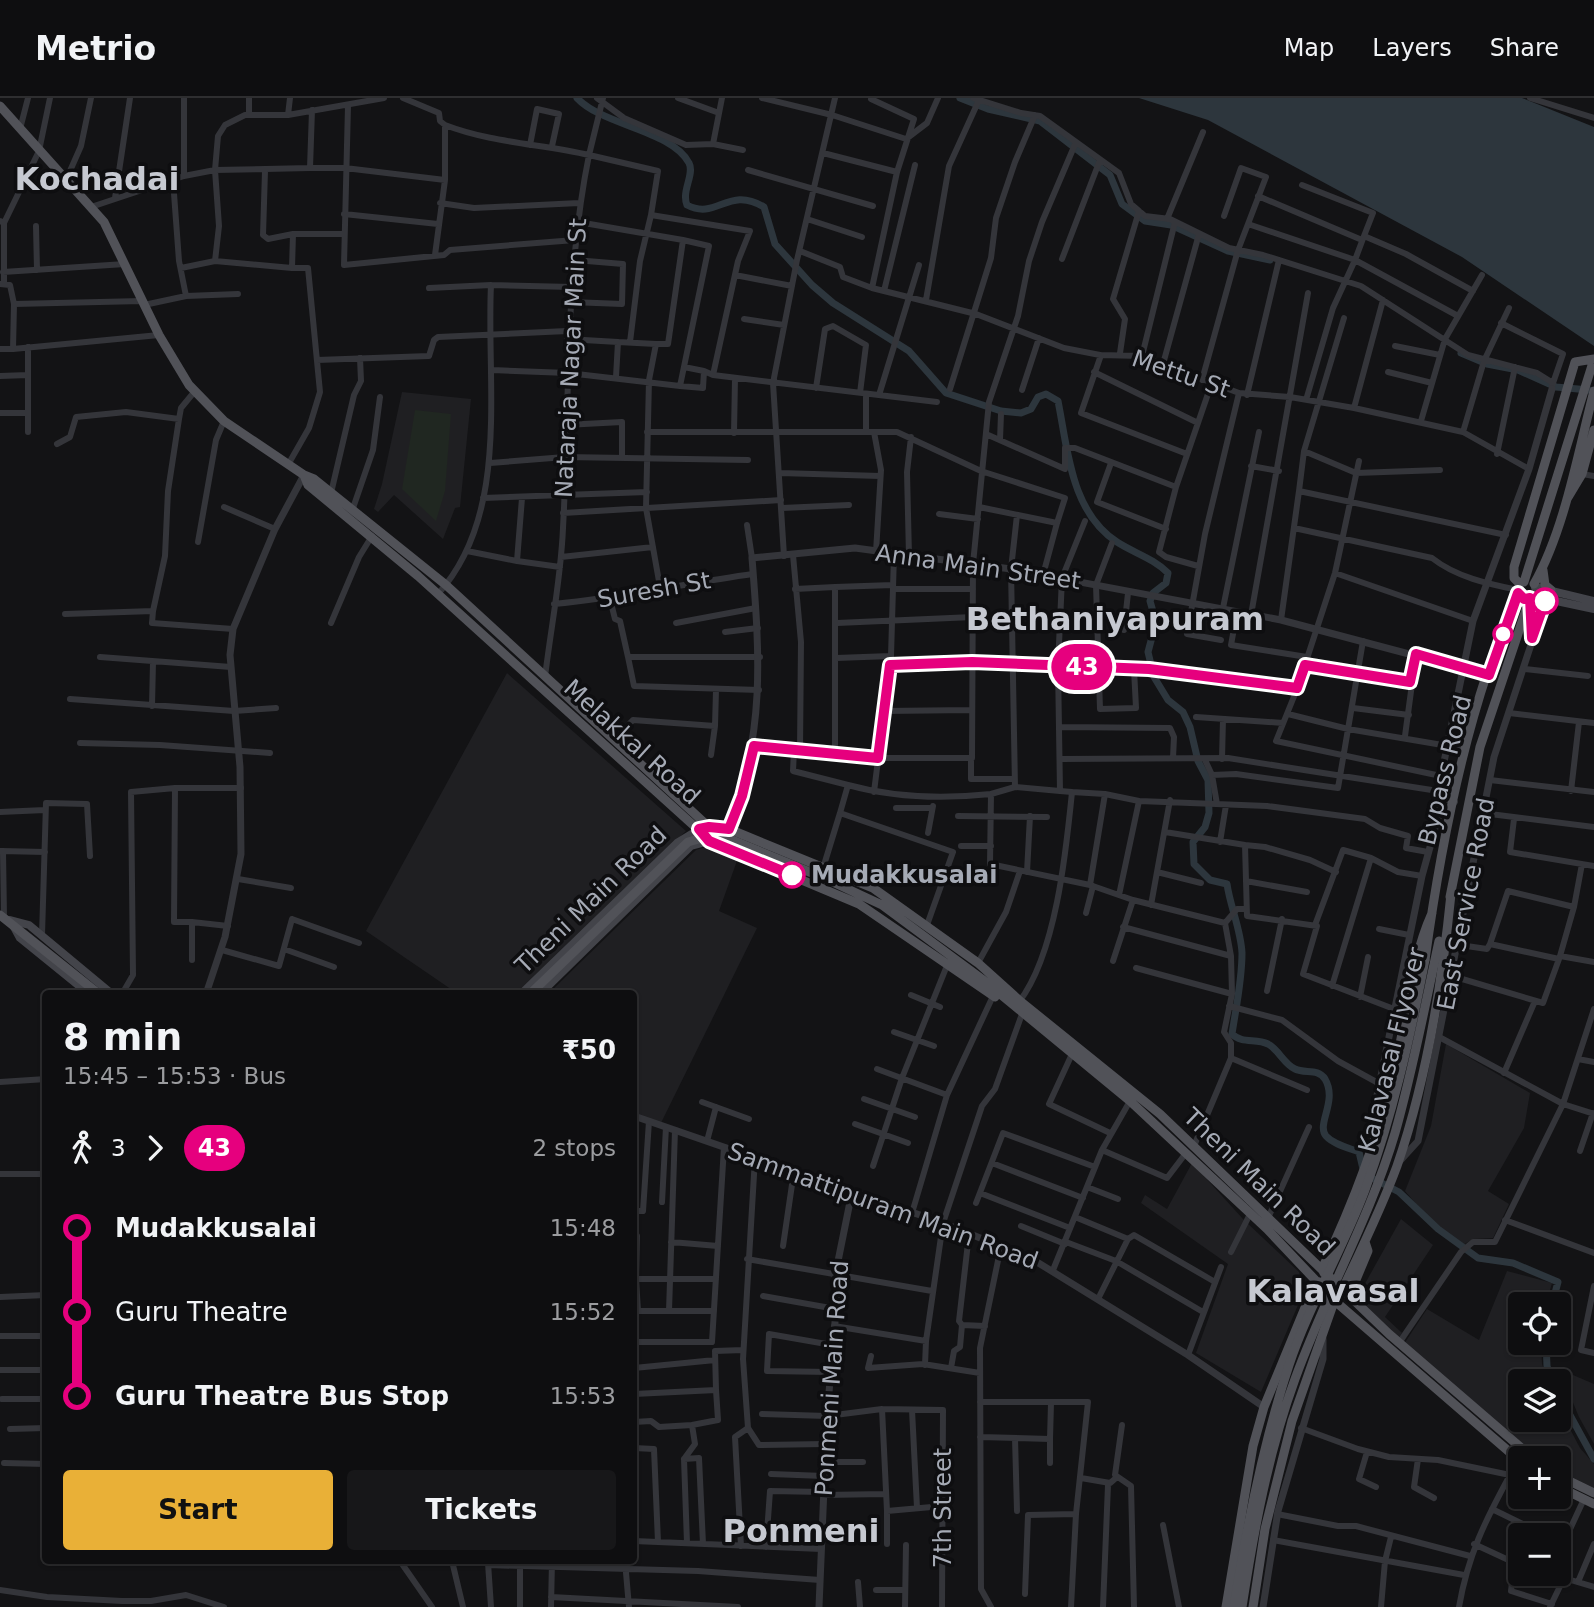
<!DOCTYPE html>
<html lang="en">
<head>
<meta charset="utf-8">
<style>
  body { margin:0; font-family:"DejaVu Sans",sans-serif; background:#171719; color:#f1f3f6; height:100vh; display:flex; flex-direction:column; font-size:26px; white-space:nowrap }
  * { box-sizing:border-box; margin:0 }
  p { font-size:23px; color:#9b9c9f }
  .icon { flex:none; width:38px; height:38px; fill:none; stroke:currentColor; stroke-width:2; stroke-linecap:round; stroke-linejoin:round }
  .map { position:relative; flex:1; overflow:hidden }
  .sheet { position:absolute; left:42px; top:892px; width:595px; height:574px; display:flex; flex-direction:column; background:#0e0e10; border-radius:7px; box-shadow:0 2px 5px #0004,0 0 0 2px #2e2e30 }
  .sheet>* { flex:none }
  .badge { padding:0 14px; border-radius:23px; font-size:24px; line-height:46px }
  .controls { position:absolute; left:1508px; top:1194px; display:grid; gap:14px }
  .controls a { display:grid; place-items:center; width:63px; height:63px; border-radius:7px; background:#0e0e10; box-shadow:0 2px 5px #0004,0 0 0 2px #2e2e30; font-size:35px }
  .map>.badge { position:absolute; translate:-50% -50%; box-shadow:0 0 0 4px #fff }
  .legs { display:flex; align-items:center; gap:10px; height:77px; padding:0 21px; font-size:23px }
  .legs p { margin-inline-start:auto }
  .summary { display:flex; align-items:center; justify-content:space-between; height:119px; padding:0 21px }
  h1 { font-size:38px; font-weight:600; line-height:52px }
  .primary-button { display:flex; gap:14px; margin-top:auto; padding:14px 21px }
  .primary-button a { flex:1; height:80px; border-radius:7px; background:#e9b037; color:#111; font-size:28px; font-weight:600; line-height:80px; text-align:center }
  .primary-button a+a { background:#171719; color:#f1f3f6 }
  ul { padding:0 21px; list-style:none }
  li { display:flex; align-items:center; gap:24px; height:84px; font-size:26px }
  li i { display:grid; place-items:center; width:10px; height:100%; margin:0 9px; background:currentColor }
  li i::after { content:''; width:18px; height:18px; margin:-9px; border:5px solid; border-radius:50%; background:#0e0e10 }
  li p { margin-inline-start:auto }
  li:first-child i { background:linear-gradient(#0000 50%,currentColor 0) }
  li:last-child i { background:linear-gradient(currentColor 50%,#0000 0) }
  header { display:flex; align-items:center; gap:42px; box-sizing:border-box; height:98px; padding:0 35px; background:#0e0e10; border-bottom:2px solid #2e2e30 }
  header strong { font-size:33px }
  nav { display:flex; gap:38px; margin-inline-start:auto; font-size:24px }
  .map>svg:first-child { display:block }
</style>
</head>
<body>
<header>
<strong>Metrio</strong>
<nav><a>Map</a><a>Layers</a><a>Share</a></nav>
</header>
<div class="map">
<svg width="1594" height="1509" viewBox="0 0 1594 1509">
  <rect width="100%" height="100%" fill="#131315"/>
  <path fill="#1f1f22" d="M402 294 471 301 460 409 455 410 443 441 394 397 378 414 374 411 382 386Z
    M507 575 686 733 517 896H458L366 833Z
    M709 748 738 760 719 813 757 830 660 1027 634 1017V896H548L696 752Z
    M1446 946 1530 995 1524 1030 1488 1093 1509 1106 1493 1140 1473 1141 1463 1147 1428 1120 1405 1093 1431 1028Z
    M1192 1065 1243 1121 1299 1174 1304 1193 1261 1294 1196 1255 1228 1166 1141 1105 1145 1097 1167 1111Z
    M1401 1121 1433 1147 1385 1219 1402 1235 1397 1243 1357 1200Z
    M1507 1173 1552 1185 1546 1206H1521V1244H1541L1542 1266 1548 1283H1521V1321H1559V1310L1580 1350 1594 1366V1393L1559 1375V1360H1537L1404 1246 1427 1211 1479 1242Z
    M1559 1271 1594 1286V1346L1579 1319Z"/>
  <path fill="#202721" d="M415 312 451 316 445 393 436 423 402 391Z"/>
  <path fill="#2d363d" d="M1139 0H1522L1594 29V248L1462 159 1208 22Z"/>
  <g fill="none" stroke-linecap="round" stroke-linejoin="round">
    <path stroke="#2d363d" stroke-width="7" d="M577 0C603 28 672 32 689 65 695 76 681 93 687 107 717 123 728 87 764 109L775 146 812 187 833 205 909 253 946 295 1001 313 1021 315 1031 311 1038 299 1046 296 1058 303C1068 353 1071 414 1117 444 1134 455 1153 460 1168 475L1166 485 1153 495 1150 503 1156 524 1148 554 1154 579 1168 602 1183 614 1190 629 1198 663 1208 682 1209 715 1205 729 1193 744 1194 766 1210 782 1227 786C1230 808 1241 832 1242 855 1242 883 1236 909 1232 936 1242 946 1256 940 1268 946 1279 952 1284 966 1295 971 1305 976 1318 970 1325 981 1338 1003 1316 1026 1326 1038 1333 1046 1349 1050 1359 1054L1363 1071
      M960 0 988 11 1040 23 1110 77 1122 106 1145 123 1171 127 1228 153 1270 162
      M1461 255 1487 266 1518 272 1556 289 1589 292
      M1374 1081 1399 1094 1438 1131 1478 1160 1513 1165 1558 1184 1552 1206
      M1546 1244 1547 1268 1552 1283
      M1559 1297 1594 1361"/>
    <path stroke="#34353a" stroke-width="6" d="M184 0V78
      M249 0V17
      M403 0 439 15 440 23 445 27C492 45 541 46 589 57 564 180 570 305 563 430 561 480 551 529 545 579
      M597 0 624 20 686 47 713 46
      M603 0 589 57 658 73 651 117 750 133 738 163 713 277 937 304
      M678 0 719 15
      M722 0 713 46 743 52
      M762 0 832 17 906 41 927 25 938 0
      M973 0 1021 15 1040 18 1119 75 1131 106 1145 118 1170 121 1229 150 1263 157 1361 188 1468 257 1537 275 1553 285
      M1530 0 1594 20
      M871 1 914 21 897 74 872 190
      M348 8 344 167 444 157 450 152 575 142
      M312 12 310 70H345L445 82
      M288 17 290 0
      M20 31 28 0
      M530 47 537 11 559 16 552 48
      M823 55 897 74
      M748 72 873 108
      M265 73 263 137 268 141 293 136
      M66 82 81 48 91 0
      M173 82 179 163 186 198
      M1302 87 1373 115 1364 138
      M1258 98 1362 142
      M115 100 130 0
      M440 105 474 110 579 105
      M91 109 184 78 215 72 218 38 225 27 245 17H288L384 0
      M344 116 438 126
      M807 121 862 139
      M1167 121 1203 34
      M0 123 4 125 39 53 50 0
      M578 124 683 142 668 246H656L649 282 646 410 660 489
      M4 125V186
      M1248 126 1355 162 1364 138 1406 156 1473 193
      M36 128 37 172
      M800 153 840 169 843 179 872 190 976 216 1064 250 1100 257 1142 258 1239 295 1290 299 1354 310 1463 334 1529 371
      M435 157 445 82V27
      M1062 161 1100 62
      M215 163 219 128 215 72 310 70
      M181 170 215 163 292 170
      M3 174 125 166
      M735 177 792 188
      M0 186 10 187 14 206 13 251 159 237
      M429 190 491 187 572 189
      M884 193 915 67
      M926 202 949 68 979 2
      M571 204 622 206 623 166 575 162
      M14 206 142 203
      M144 207 186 198 238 196
      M744 221 784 227
      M1501 225 1563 256 1552 288
      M567 241 618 244 616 279
      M618 244 656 246
      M630 244 640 163 651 117
      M1395 248 1440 257
      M0 251H13
      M1120 255 1125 221 1113 201 1139 113
      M1101 257 1081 315 1187 356
      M1142 258 1175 124
      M317 262 429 258 434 242 438 239 567 233
      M1163 266 1199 136
      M684 269 704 273
      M492 272 568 275 680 288 709 148 683 142
      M1094 274 1198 325
      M1388 274 1432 285
      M0 278 28 277
      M1202 282 1238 152 1266 79 1241 70 1224 118
      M680 288 703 290 704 273 713 277
      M816 290 825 231 833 228 866 247 860 295
      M950 291 991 160 996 120 1015 64 1035 17
      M1022 292 1039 240
      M879 297 919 167
      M1247 297 1279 162
      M1306 302 1333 210 1355 162 1458 218
      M1354 310 1383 202
      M0 315H28
      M1421 323 1445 241 1482 177
      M565 327 622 324V360
      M28 334V249
      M647 334H897L981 373 1065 400 1057 425
      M866 334V296
      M874 334 881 372 876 454
      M1463 334 1484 263 1509 210
      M734 335 735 280
      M986 336 1065 371V350H1075L1176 389
      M1000 342 1001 316
      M57 346 70 339 76 319 126 314 179 321
      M1304 353 1344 220
      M1497 356 1515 269
      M1359 363 1335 475 1297 591 1276 643 1441 678
      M289 365 309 330 320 294 308 170H292L293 136H343
      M490 365 565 359 748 362
      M1111 365 1097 404 1166 431
      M1251 368 1279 373
      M780 375 880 378
      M1582 376 1594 378
      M1299 393 1304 353 1356 375 1440 372
      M331 395 354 297 361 283 360 260
      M483 400 647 394
      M224 409 275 431
      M979 409 1057 425 1043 477
      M782 410 849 407
      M352 413 373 352 380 299
      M563 415 781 402
      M939 416 978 421
      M747 427 752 460
      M1294 430 1432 460C1456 479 1488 486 1518 492
      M198 444 216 342 224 323
      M1112 445 1096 487 1100 611 1136 610 1134 571
      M467 453 517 463 522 400
      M793 457 801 544 800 652
      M784 458 773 285 797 162 835 0
      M909 458 907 374 911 339
      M561 459 653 449
      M517 463 560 469
      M1198 468 1166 459 1159 454 1176 389 1211 287
      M1335 475 1473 523
      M835 489 893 487
      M795 491 835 489V656
      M893 491H973
      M438 496C511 415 486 286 491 187
      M610 501 615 521 620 523 628 559
      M554 506C621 500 687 485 753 476
      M1223 510 1259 334
      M153 513 152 525 233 531
      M1237 514 1231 547 1307 559
      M65 516 153 513 165 458 168 393 179 321 181 310 195 293
      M1251 517 1308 195
      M1281 522 1299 393 1506 437
      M331 525 359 459 372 438
      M676 525 756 510
      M837 525 973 519
      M1124 532 1128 495
      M725 534 758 530
      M1221 542 1187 536 1205 436 1239 295
      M100 559 231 569
      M836 560 891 558
      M890 567 972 564 1149 571 1297 591
      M1305 567 1411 584
      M1525 571 1588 578
      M759 592 634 588 628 559H760
      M70 601 234 613 276 610
      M152 608 153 564
      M1353 610 1409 617
      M884 613 972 612
      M1509 615 1594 625
      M1288 616 1348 631 1466 651
      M1196 619 1283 625
      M1059 629 1170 630 1174 639 1173 660
      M1405 638 1416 556
      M614 642 633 622 715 628 716 592
      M80 645 160 647 270 655
      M754 648 879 660H972L973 466 989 304 1018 218 1029 163 1042 124 1076 44
      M794 652 793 673 848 687
      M711 657 715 628
      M971 660V681H1015
      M1061 661 1228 660 1438 693 1445 701 1455 704
      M1222 661 1223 621
      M1205 662 1212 677 1217 706
      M1212 677 1236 676 1338 690 1363 543
      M1490 682 1594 694
      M1015 689 1011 471 1017 417
      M1060 693 1015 689 991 696 990 766 1090 787 1133 802 1225 825 1231 858 1232 896 1224 934 1231 945V960L1194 1048
      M1571 693 1579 624
      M874 694 891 558 894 456
      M1072 694 1105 696 1139 703 1267 708 1365 721 1380 730 1408 738 1406 750 1428 754
      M896 710H932
      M0 714 45 712
      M1482 715 1594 729
      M958 718 1047 719
      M1514 721 1510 754 1594 768
      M1165 734 1245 747 1247 818 1317 828 1303 876 1394 911
      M928 735 933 708
      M1220 744 1226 707
      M1245 747 1265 749 1310 762 1336 774
      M961 748H991
      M1 753 45 754
      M3 753 4 819
      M1371 760 1398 774 1422 778
      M824 767 840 715
      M1027 774 1030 718
      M1157 774 1201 785
      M238 781 291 790
      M1246 783 1307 794
      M1090 787 1105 696
      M1119 797 1139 703
      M1151 807 1170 702
      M1574 809 1582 766
      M1086 815 1093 788
      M192 824 228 828
      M1225 825 1237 811H1246
      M927 827 953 754 840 715 848 687C895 700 943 701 991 696
      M1315 827 1343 752 1371 760 1332 888
      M1123 829 1231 858
      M1379 831 1409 837
      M42 837 46 705 87 706 90 758
      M1446 845 1487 851 1490 846 1559 861 1560 858 1594 864
      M1490 846 1508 793 1574 809 1560 858
      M284 851 334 869
      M222 852 279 868 292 821 359 845
      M192 862V824H174L175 690H241
      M1113 863 1133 802
      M978 865 1006 814 1020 773
      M1136 870 1232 896
      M1452 878 1543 905 1559 861
      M1267 893 1282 821
      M122 896 133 877 131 694 175 690
      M911 897 940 909
      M1360 899 1368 859
      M1019 904C1056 856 1066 754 1072 694L1060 693 1058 568 1062 480 1085 423
      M1229 908 1282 922 1338 963 1380 986
      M894 934 934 948
      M1441 940 1563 1006 1594 1016
      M1072 956 1049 1006 1110 1035
      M1231 960 1307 992
      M1578 961 1594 964
      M877 971 947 997 912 1115
      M1504 975 1535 903
      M0 984 46 981
      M947 997 993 898
      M864 1001 915 1019
      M702 1004 749 1021
      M855 1026 908 1045
      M634 1038 636 1018
      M707 1043 716 1009
      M1102 1052 1167 1080 1186 1055
      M1580 1053 1593 1015
      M992 1065 1083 1100
      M873 1068 902 980 948 865
      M0 1076H46
      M1087 1089 1118 1101
      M980 1095 1070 1130
      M662 1104 666 1029
      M976 1105 1003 1035 1095 1069
      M634 1113H643L649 1023
      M1075 1119 1128 1141
      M1268 1120 1309 1029
      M1505 1122 1594 1155
      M1021 1128 1065 1146
      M634 1138H637L636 1181H716
      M671 1144 718 1148
      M1066 1144 1116 1163 1203 1214
      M783 1148 794 1073
      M1231 1154 1250 1116
      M747 1161 932 1193
      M1053 1172 1102 1052 1130 1003
      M636 1181 638 1213
      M1594 1188 1581 1252 1594 1255
      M763 1198 836 1211
      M0 1199 46 1197
      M1098 1201 1128 1141 1134 1137 1215 1184
      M669 1213 675 1032
      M962 1227 959 1223 969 1136
      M834 1228 926 1243 925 1267
      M0 1238H46
      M926 1243 943 1125 982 1008 995 991 1022 916
      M634 1244 636 1213H714
      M635 1244H712L724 1049
      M1399 1245 1461 1154 1473 1144H1495L1563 1006 1594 911
      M1188 1257 1221 1169
      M871 1258 868 1270 923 1266 980 1275
      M634 1270 715 1262
      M951 1270 954 1253 960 1249 962 1227 985 1228
      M0 1272H46
      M830 1274 767 1273 769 1236 832 1247
      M634 1296 716 1292 715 1253 743 1252
      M2 1301H46
      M980 1304H1088L1076 1416 1071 1509
      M882 1311 943 1312 942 1509
      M912 1312 917 1410
      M762 1316 827 1318 882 1311 887 1413 943 1408
      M634 1324 651 1323 659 1329 692 1327 695 1346 684 1361
      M692 1327 718 1322 716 1292
      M1122 1327 1115 1377 1131 1388 1134 1509
      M748 1330 759 1347 825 1346
      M1301 1330 1358 1351 1389 1359 1438 1362 1510 1377C1485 1423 1468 1457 1459 1509
      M10 1331 46 1330
      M980 1339 1050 1341V1365
      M1015 1340 1017 1413
      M1050 1341 1051 1305
      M634 1350 654 1351 658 1444
      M1367 1354 1359 1381 1376 1389
      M1418 1361 1414 1389 1434 1400
      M825 1364H863
      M4 1365 46 1366
      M771 1376 824 1378
      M1081 1380 1110 1385
      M823 1397 886 1396
      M1492 1411 1545 1437
      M887 1413V1446
      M1277 1416 1338 1428H1356L1470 1458
      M1163 1427 1179 1509
      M1273 1442 1464 1477
      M634 1443 821 1451
      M687 1445 684 1361 699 1360 703 1446
      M1474 1446 1515 1465
      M741 1448 735 1339 748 1330 743 1261 755 1060
      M766 1449 770 1393 823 1394
      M1559 1455 1584 1401
      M400 1463 432 1509
      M452 1463 463 1509
      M520 1463V1509
      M625 1463 629 1509
      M1521 1464 1514 1468 1511 1493 1552 1506
      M488 1465 491 1509
      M488 1467 698 1473 820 1482
      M1554 1475 1564 1480
      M858 1484 860 1509
      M1578 1484 1594 1446
      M0 1492 47 1499 122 1503H151L186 1497 224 1509
      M876 1492H905
      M1025 1496 1028 1417 1076 1416
      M551 1499 738 1509
      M551 1509 552 1463
      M905 1509 906 1447
      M991 1509 981 1491 980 1250 1001 1148
      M1103 1509 1108 1387 1117 1379
      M1381 1509 1385 1463 1391 1439
      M1550 1509 1564 1480 1594 1489"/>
    <path stroke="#34353a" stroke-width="7" d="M729 731C765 634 760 561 752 460L855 450 1011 471 1281 522 1488 577
      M206 896 225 839 241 756 240 669 230 557 233 531 275 431 304 377
      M634 1018 943 1125 1032 1161 1188 1257 1264 1309
      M1374 1039 1372 1022 1422 778 1440 713 1438 693 1473 523 1529 371 1552 291
      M1399 1064 1418 1043 1494 659 1546 501
      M819 1509 827 1318 838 1189 835 1178 852 1094
      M1263 1509 1278 1413 1323 1261V1241"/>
    <path stroke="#43444a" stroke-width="8" d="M1535 489 1594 503
      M1533 498 1594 511
      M10 822 29 827 112 896
      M14 829 20 840 89 896
      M521 896 677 745 700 731
      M540 896 691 748 706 744"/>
    <path stroke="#515258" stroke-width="9" d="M0 8 104 124 159 237 189 287 224 323 304 377 314 381 446 487 709 729V743
      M304 377 308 387 418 478 703 736
      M1567 401 1582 376 1594 332
      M1543 472 1545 487 1551 492
      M1520 486 1514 480V469L1575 264 1594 261 1524 484
      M1534 486C1565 431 1578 354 1594 293
      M1529 511 1532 540
      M700 731 709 729 729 731 873 790 978 865 1020 903 1160 1016 1389 1236 1533 1360
      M709 743 859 806 995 899
      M824 780 882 807 982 881 1130 1003 1267 1131 1336 1204 1521 1364
      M1450 799 1480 649 1530 500
      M0 817 99 896
      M1425 862C1441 744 1469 603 1518 495
      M1324 1175 1322 1171C1353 1106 1378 1040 1395 970 1407 919 1410 864 1432 815
      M1350 1196 1368 1153 1365 1144
      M1559 1378 1594 1395
      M1559 1389 1594 1406
      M1226 1509 1253 1348 1264 1309 1316 1183 1343 1190C1362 1150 1382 1109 1397 1068 1427 981 1442 886 1451 796
      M1253 1509 1265 1431 1292 1323 1335 1201"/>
    <path stroke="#515258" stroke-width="9" d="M530 896 688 744 710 738 725 739 824 780
      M1234 1509C1247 1426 1263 1346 1289 1267 1309 1207 1343 1151 1365 1092 1393 1017 1410 939 1425 862
      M1242 1509C1254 1432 1268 1355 1295 1281 1325 1198 1370 1120 1395 1035 1413 972 1425 907 1439 843"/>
  </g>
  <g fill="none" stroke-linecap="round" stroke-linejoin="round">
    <g stroke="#fff" stroke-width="16">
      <path id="line-1" d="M792 777 709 743 699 731 709 729 729 731 742 698 754 648 878 660 890 567 972 564 1149 571 1297 590 1305 567 1410 584 1416 556 1489 577 1518 495 1524 501 1530 500 1532 540 1545 503"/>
    </g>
    <use href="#line-1" stroke="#e6007e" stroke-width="10"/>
  </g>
  <g fill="#fff" stroke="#e6007e" stroke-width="3.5">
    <circle cx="1545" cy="503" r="12"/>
    <circle cx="1503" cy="536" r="9"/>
    <circle cx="792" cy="777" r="12"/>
  </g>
  <g text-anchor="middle" stroke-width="7" stroke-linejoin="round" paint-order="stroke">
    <g font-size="24" fill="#a5aab5" stroke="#0e0e10">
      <text transform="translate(571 260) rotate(-87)" y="8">Nataraja Nagar Main St</text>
      <text transform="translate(1181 276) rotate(19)" y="8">Mettu St</text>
      <text transform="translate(978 469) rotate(8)" y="8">Anna Main Street</text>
      <text transform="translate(654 492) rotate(-10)" y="8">Suresh St</text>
      <text transform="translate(632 644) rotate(42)" y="8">Melakkal Road</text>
      <text transform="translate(1445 672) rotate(-76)" y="8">Bypass Road</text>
      <text transform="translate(591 802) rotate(-44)" y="8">Theni Main Road</text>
      <text transform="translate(1466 806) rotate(-79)" y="8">East Service Road</text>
      <text transform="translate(1392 952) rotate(-76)" y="8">Kalavasal Flyover</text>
      <text transform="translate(1259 1084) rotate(44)" y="8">Theni Main Road</text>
      <text transform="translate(883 1108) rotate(20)" y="8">Sammattipuram Main Road</text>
      <text transform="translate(832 1280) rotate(-86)" y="8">Ponmeni Main Road</text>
      <text transform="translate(943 1410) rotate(-90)" y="8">7th Street</text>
    </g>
    <g font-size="24" font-weight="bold" fill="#a5aab5" stroke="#0e0e10" text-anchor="start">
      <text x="811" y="785">Mudakkusalai</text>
    </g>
    <g font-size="32" font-weight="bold" fill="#c6c9d1" stroke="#0e0e10">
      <text x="97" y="92">Kochadai</text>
      <text x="1115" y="532">Bethaniyapuram</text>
      <text x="1333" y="1204">Kalavasal</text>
      <text x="801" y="1444">Ponmeni</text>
    </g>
  </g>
</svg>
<div class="controls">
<a><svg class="icon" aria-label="locate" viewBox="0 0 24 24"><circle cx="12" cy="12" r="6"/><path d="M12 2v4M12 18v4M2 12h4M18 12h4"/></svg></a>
<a><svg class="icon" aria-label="layers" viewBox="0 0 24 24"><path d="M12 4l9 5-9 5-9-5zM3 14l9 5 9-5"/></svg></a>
<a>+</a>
<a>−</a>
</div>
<b class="badge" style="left:1082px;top:569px;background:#e6007e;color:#fff">43</b>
<section class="sheet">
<div class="summary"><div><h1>8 min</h1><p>15:45 – 15:53 · Bus</p></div><b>₹50</b></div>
<div class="legs"><svg class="icon" aria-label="walk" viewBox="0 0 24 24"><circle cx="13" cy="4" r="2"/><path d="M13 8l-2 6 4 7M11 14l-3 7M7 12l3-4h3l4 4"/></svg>3<svg class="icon" aria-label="forward" viewBox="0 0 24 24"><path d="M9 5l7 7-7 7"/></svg><b class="badge" style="background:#e6007e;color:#fff">43</b><p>2 stops</p></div>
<ul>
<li><i style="color:#e6007e"></i><b>Mudakkusalai</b><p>15:48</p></li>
<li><i style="color:#e6007e"></i><span>Guru Theatre</span><p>15:52</p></li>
<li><i style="color:#e6007e"></i><b>Guru Theatre Bus Stop</b><p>15:53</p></li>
</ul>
<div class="primary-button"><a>Start</a><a>Tickets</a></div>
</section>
</div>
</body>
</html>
